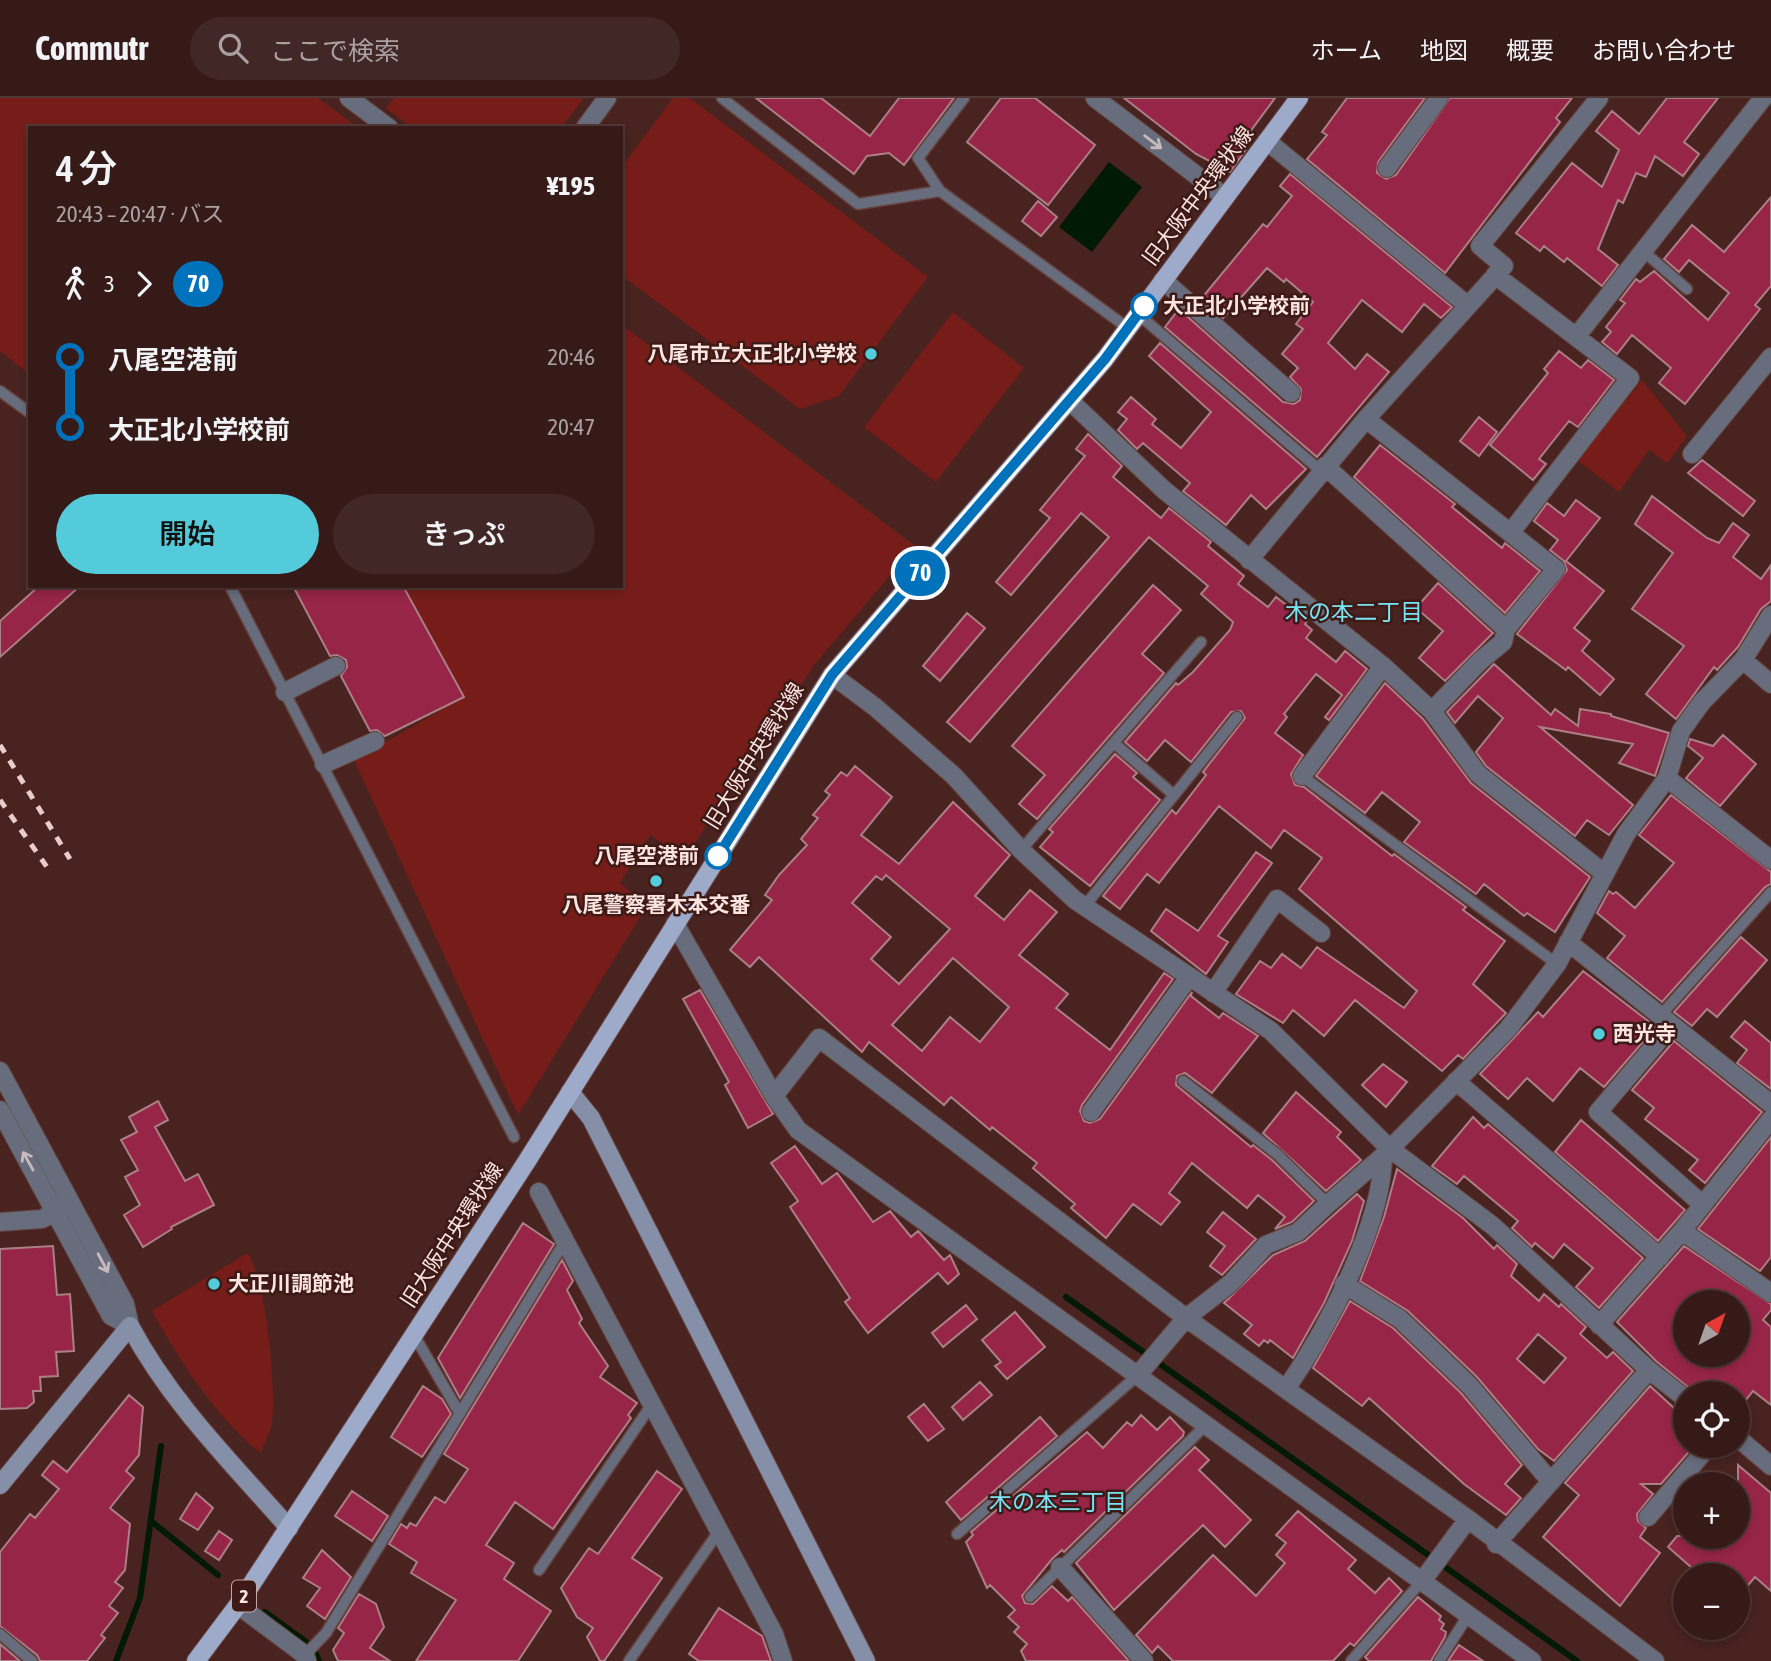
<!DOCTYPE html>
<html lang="ja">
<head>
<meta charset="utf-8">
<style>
  body { margin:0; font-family:"Asap Condensed","Noto Sans JP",sans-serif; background:#412725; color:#f1f3f6; height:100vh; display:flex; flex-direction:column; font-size:26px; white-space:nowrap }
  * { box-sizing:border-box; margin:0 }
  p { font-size:23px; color:#aaa1a2 }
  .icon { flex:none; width:38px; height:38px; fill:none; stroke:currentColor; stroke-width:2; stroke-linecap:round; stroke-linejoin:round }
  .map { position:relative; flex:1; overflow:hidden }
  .details { position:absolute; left:28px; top:28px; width:595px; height:462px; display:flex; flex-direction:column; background:#361a18; border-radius:0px; box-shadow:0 4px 10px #0003,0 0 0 2px #503837 }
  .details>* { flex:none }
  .badge { padding:0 14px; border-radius:23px; font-size:24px; line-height:46px }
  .needle { width:46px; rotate:40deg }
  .tools { position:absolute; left:1673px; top:1192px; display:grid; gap:14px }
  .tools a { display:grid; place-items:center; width:77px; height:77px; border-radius:50%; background:#361a18; box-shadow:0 4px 10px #0003,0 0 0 2px #503837; font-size:35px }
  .map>.badge { position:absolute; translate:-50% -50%; box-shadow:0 0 0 4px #fff }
  .legs { display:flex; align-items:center; gap:10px; height:77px; padding:0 28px; font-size:23px }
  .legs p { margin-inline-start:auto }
  .summary { display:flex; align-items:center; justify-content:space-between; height:119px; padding:0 28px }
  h1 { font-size:38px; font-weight:600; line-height:52px }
  .primary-button { display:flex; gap:14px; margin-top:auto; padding:14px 28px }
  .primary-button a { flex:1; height:80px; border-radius:42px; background:#53cbda; color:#111; font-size:28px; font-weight:600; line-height:80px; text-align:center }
  .primary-button a+a { background:#412725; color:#f1f3f6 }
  ul { padding:0 28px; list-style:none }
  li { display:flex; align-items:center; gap:24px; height:70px; font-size:26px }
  li i { display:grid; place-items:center; width:10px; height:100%; margin:0 9px; background:currentColor }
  li i::after { content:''; width:18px; height:18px; margin:-9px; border:5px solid; border-radius:50%; background:#361a18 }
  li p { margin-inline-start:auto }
  li:first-child i { background:linear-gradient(#0000 50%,currentColor 0) }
  li:last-child i { background:linear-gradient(currentColor 50%,#0000 0) }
  header { display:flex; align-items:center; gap:42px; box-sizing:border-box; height:98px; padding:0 35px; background:#361a18; border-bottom:2px solid #503837 }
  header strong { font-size:33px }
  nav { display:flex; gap:38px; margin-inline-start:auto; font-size:24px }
  .search { width:490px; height:63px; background:#412725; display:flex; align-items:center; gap:18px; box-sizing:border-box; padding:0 24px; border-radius:38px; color:#aaa1a2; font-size:26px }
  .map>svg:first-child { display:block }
</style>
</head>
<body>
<header>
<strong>Commutr</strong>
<div class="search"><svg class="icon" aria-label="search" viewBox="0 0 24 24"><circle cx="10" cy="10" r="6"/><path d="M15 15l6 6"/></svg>ここで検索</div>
<nav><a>ホーム</a><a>地図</a><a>概要</a><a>お問い合わせ</a></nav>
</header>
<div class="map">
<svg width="1771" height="1563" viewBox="0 0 1771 1563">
  <rect width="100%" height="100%" fill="#482320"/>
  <path fill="#761d19" d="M0 0H318L359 30H30V277L0 253Z
    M394 0H584L561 30H412L386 10Z
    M673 0H690L928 179 839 298 800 311 621 177V70Z
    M953 214 1024 270 936 384 864 329Z
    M621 226 915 448 815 566 684 761 650 737 620 785 647 808 518 1017 354 662 464 599 403 488H621Z
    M1642 282 1687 338 1667 365 1649 352 1619 394 1577 362Z
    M247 1155C266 1176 278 1301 271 1330 268 1338 264 1347 261 1355 214 1318 181 1264 152 1213Z"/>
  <path fill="#001a03" d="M1109 64 1142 89 1092 154 1059 129Z"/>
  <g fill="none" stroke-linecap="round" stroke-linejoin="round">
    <path stroke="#001a03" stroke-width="6" d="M1066 1199 1577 1563
      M151 1423 218 1477
      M265 1514 313 1549 319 1563
      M116 1563 140 1500 161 1348"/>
  </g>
  <path fill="#972548" stroke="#ac7f87" stroke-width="2" fill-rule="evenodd" d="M756 0H821L870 38 899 0H954L904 67 889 55 867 58 854 76Z
    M1001 0H1035L1095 47 1048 107 967 44Z
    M1124 0H1275L1241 46 1247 50 1230 74 1196 56Z
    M1347 0H1425L1378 64 1377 75 1386 81 1396 77 1450 0H1572L1556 20 1560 24 1445 175 1307 61 1327 37 1322 34Z
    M1667 0H1718L1684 44 1699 56 1683 78 1655 58 1646 79 1636 75 1623 105 1618 102 1598 151 1618 167 1602 188 1567 160 1564 164 1544 148 1540 153 1516 135 1572 65 1602 89 1619 52 1596 33 1612 13 1639 36Z
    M1290 76 1452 209 1441 220 1424 206 1402 234 1362 202 1328 245 1355 271 1367 256 1389 274 1317 359 1165 229 1179 211 1283 304 1294 306 1300 302 1301 291 1290 279 1298 270 1282 256 1303 231 1296 226 1313 204 1286 181 1284 184 1267 170 1223 220 1201 201 1263 126 1267 129 1292 98 1280 88Z
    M1771 99V188L1755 207 1760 211 1685 306 1659 285 1671 270 1632 237 1617 256 1602 244 1611 234 1606 229 1625 205 1620 202 1636 181 1640 184 1654 173 1708 222 1729 195 1689 162 1679 174 1664 161 1692 127 1724 154Z
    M1038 103 1057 119 1041 138 1022 123Z
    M1160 245 1306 371 1266 411 1251 397 1226 427 1183 393 1190 385 1143 345 1137 351 1118 332 1127 321 1118 314 1131 299 1156 321 1152 326 1181 350 1211 314 1149 258Z
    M1559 253 1581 270 1588 262 1614 282 1578 329 1569 323 1539 361 1546 366 1533 382 1490 347 1548 275 1544 271Z
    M1479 319 1497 334 1479 358 1460 343Z
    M1088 336 1122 368 1113 379 1161 420 1169 410 1211 444 1208 448 1244 478 1238 486 1268 509 1276 499 1307 523 1305 526 1312 532 1306 540 1336 564 1345 553 1367 571 1329 622 1325 619 1342 597 1316 576 1284 616 1287 619 1275 635 1303 657 1291 676 1295 687 1304 689 1392 758 1394 756 1466 809 1463 812 1505 843 1473 886 1506 915 1463 961 1458 957 1442 973 1355 902 1324 938 1293 912 1283 925 1236 896 1260 863 1271 870 1282 856 1301 870 1317 849 1404 910 1417 893 1299 791 1322 760 1284 732 1271 750 1219 708 1159 785 1147 776 1120 811 1103 798 1172 712 1176 716 1206 677 1203 674 1245 620 1241 613 1231 614 1191 664 1165 642 1147 663 1125 644 1176 585 1178 587 1193 574 1230 532 1233 524 1201 496 1208 488 1149 439 970 644 947 624 1109 439 1081 415 1011 497 996 484 1050 420 1040 412 1085 358 1076 351Z
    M1380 347 1455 406 1452 409 1502 450 1505 445 1540 473 1505 515 1354 379Z
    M1702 362 1755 403 1743 418 1688 375Z
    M1652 398 1707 440 1719 445 1733 425 1749 437 1733 459 1761 481 1771 467V503L1761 511 1738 549 1717 572 1714 569 1676 621 1646 596 1684 548 1632 511 1673 455 1635 426Z
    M1576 402 1600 420 1566 463 1604 493 1574 530 1590 543 1582 553 1614 581 1600 597 1568 569 1566 572 1517 536 1567 472 1564 463 1550 452 1558 442 1534 423 1547 405 1564 418Z
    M1438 485 1493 535 1445 583 1419 560 1443 533 1416 510Z
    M1153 487 1181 512 1142 556 1164 575 1037 721 1019 706 1045 677 1012 648Z
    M39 488H80L0 559V523Z
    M293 488H403L464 599 385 638 377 632 370 633 341 578 347 569 346 562 337 557 330 558Z
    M967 515 985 530 940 583 923 568Z
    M1494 566 1551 617 1555 611 1578 628 1580 611 1611 616V618L1669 635 1655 678 1619 665 1633 646 1540 629 1633 707 1609 737 1587 722 1575 738 1486 668 1476 654 1503 620 1478 598 1455 625 1447 614Z
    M1385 585 1423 621 1471 685 1590 779 1555 834 1527 815 1524 818 1484 786 1476 796 1404 744 1420 724 1382 694 1365 715 1316 678Z
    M1723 637 1756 666 1720 708 1686 680 1703 660 1688 648 1690 641 1713 648Z
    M1115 656 1137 675 1133 679 1160 702 1090 788 1040 749 1053 734 1049 731Z
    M855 668 892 699 861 737 899 766 953 704 1010 757 975 798 1004 822 1030 792 1057 814 1019 857 1068 896 1056 910 1110 952 1164 875 1173 881 1082 1007 1080 1013 1084 1023 1090 1025 1100 1021 1192 894 1191 898 1219 920 1223 915 1258 938 1212 995 1185 975 1177 978 1176 987 1251 1049 1253 1047 1272 1062 1314 1103 1292 1124 1275 1131 1285 1119 1258 1097 1247 1110 1192 1065 1169 1095 1180 1104 1161 1127 1133 1106 1106 1140 1071 1110 1075 1106 1033 1070 1037 1065 992 1029 990 1032 951 999 944 1007 869 944 862 954 759 859 750 869 730 852 772 802 765 797 779 777 807 747 801 741 818 720 813 717 830 697 825 693 841 674 847 678ZM886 777 950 831 899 886 871 861 891 839 852 805 876 778 882 782ZM953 860 1009 909 980 944 950 919 922 953 892 927Z
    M1671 697 1771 774V786L1765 789 1662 904 1607 860 1625 838 1597 815 1609 793 1613 796 1616 794 1635 810 1674 765 1639 737Z
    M1256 754 1272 765 1218 838 1228 844 1206 876 1151 833 1166 811 1198 833Z
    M1741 839 1767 862 1717 919 1707 911 1692 928 1674 914Z
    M1583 873 1656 929 1604 989 1580 970 1553 1003 1527 980 1508 1001 1480 976 1538 914 1543 919Z
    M700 892 773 1016 748 1030 725 987 729 984 683 901Z
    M1745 923 1771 945V991L1737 965 1747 952 1731 939Z
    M1674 943 1762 1014 1705 1085 1689 1072 1698 1062 1645 1021 1654 1010 1632 992Z
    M1383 966 1407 984 1386 1009 1362 987Z
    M1296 994 1341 1034 1337 1039 1361 1062 1326 1093 1263 1035Z
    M158 1003 168 1022 155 1029 185 1083 198 1076 214 1107 171 1129 172 1131 143 1149 124 1117 140 1107 125 1079 138 1072 121 1042 137 1034 129 1019Z
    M1473 1019 1484 1030 1488 1026 1643 1160 1599 1210 1576 1189 1593 1170 1564 1146 1553 1160 1535 1145 1532 1149 1512 1130 1518 1123 1464 1078 1457 1086 1432 1068Z
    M1581 1022 1685 1112 1658 1143 1555 1054Z
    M1771 1039V1159L1760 1173 1698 1131Z
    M795 1048 822 1086 837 1075 873 1124 890 1113 911 1139 918 1133 944 1162 950 1157 959 1176 948 1186 938 1175 868 1235 845 1204 850 1200 790 1109 798 1103 771 1065Z
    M1397 1071 1463 1120 1494 1151 1497 1147 1517 1166 1511 1178 1539 1203 1544 1196 1559 1209 1561 1206 1586 1229 1580 1236 1607 1260 1613 1254 1633 1273 1554 1363 1538 1351 1477 1279 1408 1213 1360 1183 1384 1119ZM1538 1236 1566 1260 1544 1285 1517 1261Z
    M1357 1096 1364 1103 1352 1143 1324 1205 1293 1260 1270 1242 1268 1245 1264 1242 1259 1248 1244 1236 1252 1227 1224 1205 1273 1157 1305 1143Z
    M1223 1114 1256 1141 1222 1177 1210 1168 1225 1148 1207 1134Z
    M523 1125 554 1146 460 1300 438 1260Z
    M53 1148 57 1197 70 1196 74 1253 56 1254 58 1278 40 1279 41 1293H33L34 1304 27 1310 0 1311V1151Z
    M1684 1148 1771 1206V1212L1763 1222 1771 1229V1307L1753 1293 1738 1312V1295H1695L1656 1263 1617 1224ZM1708 1192 1723 1204H1738V1256H1685V1204H1698Z
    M562 1162 573 1183 567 1192 582 1221 579 1225 608 1268 600 1279 637 1305 628 1317 631 1320 553 1431 515 1404 486 1447 514 1465 504 1481 551 1513 518 1563H416L456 1502 411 1475 417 1464 389 1446 401 1426 407 1430 410 1425 416 1428 435 1399 445 1405 468 1371 444 1356Z
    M1350 1203 1393 1230 1461 1295 1522 1367 1505 1386 1521 1400 1506 1417 1464 1386 1369 1300 1362 1308 1313 1270Z
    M966 1207 977 1221 943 1249 932 1235Z
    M1015 1214 1045 1249 1007 1281 995 1268 1001 1264 982 1242Z
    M980 1284 992 1297 963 1322 952 1309Z
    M423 1288 442 1301 451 1316 422 1359 391 1339Z
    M1650 1288 1685 1320V1348H1694L1661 1386H1641L1653 1396 1637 1416 1638 1423 1646 1430 1640 1439 1660 1455 1620 1508 1543 1439 1579 1397 1565 1385Z
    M129 1297 143 1309 139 1357 126 1373 134 1380 110 1410 130 1426 125 1472 115 1484 123 1490 109 1508 118 1515 101 1537 105 1540 87 1563H40L37 1557 0 1528V1454L30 1416 35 1420 59 1391 42 1377 53 1363 67 1374Z
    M924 1306 944 1331 928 1343 908 1319Z
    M1141 1317 1157 1332 1170 1319 1184 1334 1183 1338 1064 1454 1062 1452 1052 1461 1022 1498 1025 1505 1033 1506 1052 1488 1068 1503 1072 1499 1129 1563H1026L1021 1553 1027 1546 1014 1534 1019 1529 1008 1519 1015 1512 990 1487 987 1490 966 1444 973 1437 971 1434 1087 1334 1103 1350 1127 1324 1132 1328Z
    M1040 1319 1057 1338 961 1422 946 1404Z
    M1195 1349 1209 1362 1199 1372 1251 1422 1225 1449 1203 1427 1114 1512 1076 1465Z
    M1738 1367 1771 1395V1493L1755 1479 1738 1499V1477H1700L1668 1449 1677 1438H1738V1419L1745 1410 1738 1404Z
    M657 1373 682 1391 632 1460 662 1480 604 1563H600L587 1539 593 1530 577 1519 561 1490 589 1450 598 1456Z
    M352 1393 388 1418 372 1443 335 1418Z
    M196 1395 213 1410 198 1432 180 1421Z
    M1298 1413 1356 1462 1348 1471 1375 1495 1389 1480 1402 1493 1354 1548 1350 1545 1333 1563H1173L1158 1548 1152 1555 1136 1537 1213 1457 1256 1498 1285 1465 1276 1457 1286 1445 1276 1437Z
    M219 1433 232 1442 219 1462 205 1453Z
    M322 1452 351 1479 325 1521 307 1508 320 1490 303 1480Z
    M359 1496 376 1506 384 1529 370 1550 390 1563H338L333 1552 344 1535 338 1530Z
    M1418 1499 1441 1518 1439 1522 1444 1526 1441 1531 1446 1534 1445 1539 1431 1563H1369L1365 1559Z
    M719 1510 762 1538 771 1563H699L689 1556Z
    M0 1546 20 1563H0Z
    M1459 1547 1483 1563H1448Z"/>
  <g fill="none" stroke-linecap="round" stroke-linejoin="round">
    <g stroke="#65423f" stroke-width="13">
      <path id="lane" d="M722 0 858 106 940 93 1128 230
        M940 93 918 60 964 0
        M1643 153 1687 191
        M1138 216 1321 373
        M0 293 30 315
        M230 488 514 1039
        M1114 645 1174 697
        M1302 678 1557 866
        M1021 752 1201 544
        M1084 809 1237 619
        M1660 918 1771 794
        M1183 983 1277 1056 1328 1106
        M414 1237 460 1316
        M957 1436 1138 1277
        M539 1472 652 1306
        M1030 1499 1206 1327
        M0 1536 32 1563
        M305 1557 326 1535 565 1143
        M629 1563 719 1433
        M1351 1563 1423 1482
        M1439 1563 1469 1516"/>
    </g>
    <g stroke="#65423f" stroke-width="20">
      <path id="street" d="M349 0 389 30
        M1095 0 1225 99
        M585 30 607 0
        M1267 43 1467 207
        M1387 70 1439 0
        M1495 177 1630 280 1511 434
        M1163 182 1291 295
        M1576 239 1763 0
        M1069 302 1164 392 1383 568 1432 613 1478 676 1605 776
        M1366 321 1556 471 1506 531 1503 544 1480 563 1432 613
        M1692 356 1771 259
        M1325 368 1506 531
        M1249 462 1366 321 1504 168 1480 148 1599 0
        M1743 562 1771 586
        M832 577 875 609 954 678 1021 752 1075 802 1271 933 1389 1050 1493 1128 1649 1272 1685 1300
        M285 594 336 568
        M324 666 375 643
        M1302 678 1383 568
        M1667 680 1771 762
        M675 826 774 998 798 1032 1532 1563
        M1568 844 1771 1006
        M1213 895 1277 801 1321 835
        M1672 927 1598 1014 1703 1107
        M0 973 125 1206 130 1228
        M1456 983 1660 1159
        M774 998 819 940 1186 1220 1468 1421 1655 1563
        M0 1012 111 1218 130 1228
        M1091 1014 1189 879
        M539 1094 774 1536 783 1563
        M0 1124 42 1121 65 1108
        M1682 1133 1771 1195
        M1344 1186 1400 1221 1469 1287 1551 1384
        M1599 1227 1682 1133 1771 1021
        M1138 1277 1186 1220 1231 1185 1266 1147 1298 1134 1328 1106 1383 1058 1508 931 1557 866 1626 736 1667 680 1681 633 1702 604 1743 562 1771 517
        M1286 1291C1326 1233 1382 1128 1383 1058
        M1738 1340 1771 1368
        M1648 1419 1709 1348
        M1496 1446 1649 1272
        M1060 1469 1144 1563
        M1423 1482 1468 1421
        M238 1507 305 1557 307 1563"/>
    </g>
    <g stroke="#65423f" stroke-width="20">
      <path id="secondary" d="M570 994 591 1020 866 1563
        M0 1387 130 1228C171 1305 232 1365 289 1430"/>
    </g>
    <g stroke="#65423f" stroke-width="20">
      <path id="primary" d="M196 1563 238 1507 527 1063 832 577 1105 261 1299 0"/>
    </g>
    <use href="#lane" stroke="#676d7c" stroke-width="10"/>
    <use href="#street" stroke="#676d7c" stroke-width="18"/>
    <use href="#secondary" stroke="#858fa8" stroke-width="18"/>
    <use href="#primary" stroke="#9daac9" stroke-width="18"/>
    <path stroke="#e8cdc9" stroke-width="5" stroke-dasharray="9 9" stroke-linecap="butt" d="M0 647 70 761
      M0 702 47 769"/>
  </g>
  <defs><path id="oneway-shaft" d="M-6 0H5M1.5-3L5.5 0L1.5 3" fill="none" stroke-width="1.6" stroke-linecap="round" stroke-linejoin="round" transform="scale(1.75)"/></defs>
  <g stroke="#c8babd">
    <use href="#oneway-shaft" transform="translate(1153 44) rotate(37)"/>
    <use href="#oneway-shaft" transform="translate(28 1063) rotate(-119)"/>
    <use href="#oneway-shaft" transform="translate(103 1165) rotate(62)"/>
  </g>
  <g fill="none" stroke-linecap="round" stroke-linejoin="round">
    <g stroke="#fff" stroke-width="16">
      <path id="line-1" d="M718 758 832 577 1105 261 1144 208"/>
    </g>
    <use href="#line-1" stroke="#0072bc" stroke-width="10"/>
  </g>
  <g fill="#fff" stroke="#0072bc" stroke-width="3.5">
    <circle cx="1144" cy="208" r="12"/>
    <circle cx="718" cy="758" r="12"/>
  </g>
  <g fill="#53cbda" stroke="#3d1a16" stroke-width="2.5">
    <circle cx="871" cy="256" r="7"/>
    <circle cx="656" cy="783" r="7"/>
    <circle cx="1599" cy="936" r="7"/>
    <circle cx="214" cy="1186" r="7"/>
  </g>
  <g text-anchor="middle" stroke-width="5" stroke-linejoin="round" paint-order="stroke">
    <rect fill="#3d1a16" stroke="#c3a7a3" stroke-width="2" x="232" y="1482.5" width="24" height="31" rx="5"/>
    <g font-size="19" font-weight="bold" fill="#fde4e0">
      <text x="244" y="1505">2</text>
    </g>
    <g font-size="21" fill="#fde4e0" stroke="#3d1a16">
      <text transform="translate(1198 98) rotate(-53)" y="7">旧大阪中央環状線</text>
      <text transform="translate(754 658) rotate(-58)" y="7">旧大阪中央環状線</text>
      <text transform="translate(452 1137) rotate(-57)" y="7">旧大阪中央環状線</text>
    </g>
    <g font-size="21" font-weight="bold" fill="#fde4e0" stroke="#3d1a16" text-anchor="start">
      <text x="1163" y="215">大正北小学校前</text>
      <text x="699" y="765" text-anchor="end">八尾空港前</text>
    </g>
    <g font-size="21" font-weight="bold" fill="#fde4e0" stroke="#3d1a16" text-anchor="start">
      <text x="857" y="263" text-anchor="end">八尾市立大正北小学校</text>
      <text x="656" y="814" text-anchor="middle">八尾警察署木本交番</text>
      <text x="1613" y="943">西光寺</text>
      <text x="228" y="1193">大正川調節池</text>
    </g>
    <g font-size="23" fill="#78e2f1" stroke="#3d1a16">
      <text x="1354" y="522">木の本二丁目</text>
      <text x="1058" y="1412">木の本三丁目</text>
    </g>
  </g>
</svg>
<div class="tools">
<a><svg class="needle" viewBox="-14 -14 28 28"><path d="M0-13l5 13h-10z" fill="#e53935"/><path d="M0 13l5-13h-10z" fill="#aaa1a2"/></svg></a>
<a><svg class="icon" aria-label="locate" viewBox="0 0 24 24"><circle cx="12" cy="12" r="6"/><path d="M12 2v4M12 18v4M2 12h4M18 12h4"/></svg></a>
<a>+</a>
<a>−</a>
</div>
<b class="badge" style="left:920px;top:475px;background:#0072bc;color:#fff">70</b>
<section class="details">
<div class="summary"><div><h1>4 分</h1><p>20:43 – 20:47 · バス</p></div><b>¥195</b></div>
<div class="legs"><svg class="icon" aria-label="walk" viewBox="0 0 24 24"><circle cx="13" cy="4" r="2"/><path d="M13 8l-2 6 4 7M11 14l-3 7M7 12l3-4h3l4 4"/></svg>3<svg class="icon" aria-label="forward" viewBox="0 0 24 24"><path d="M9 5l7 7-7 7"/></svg><b class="badge" style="background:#0072bc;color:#fff">70</b></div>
<ul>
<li><i style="color:#0072bc"></i><b>八尾空港前</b><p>20:46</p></li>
<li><i style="color:#0072bc"></i><b>大正北小学校前</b><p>20:47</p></li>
</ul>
<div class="primary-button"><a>開始</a><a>きっぷ</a></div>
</section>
</div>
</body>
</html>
